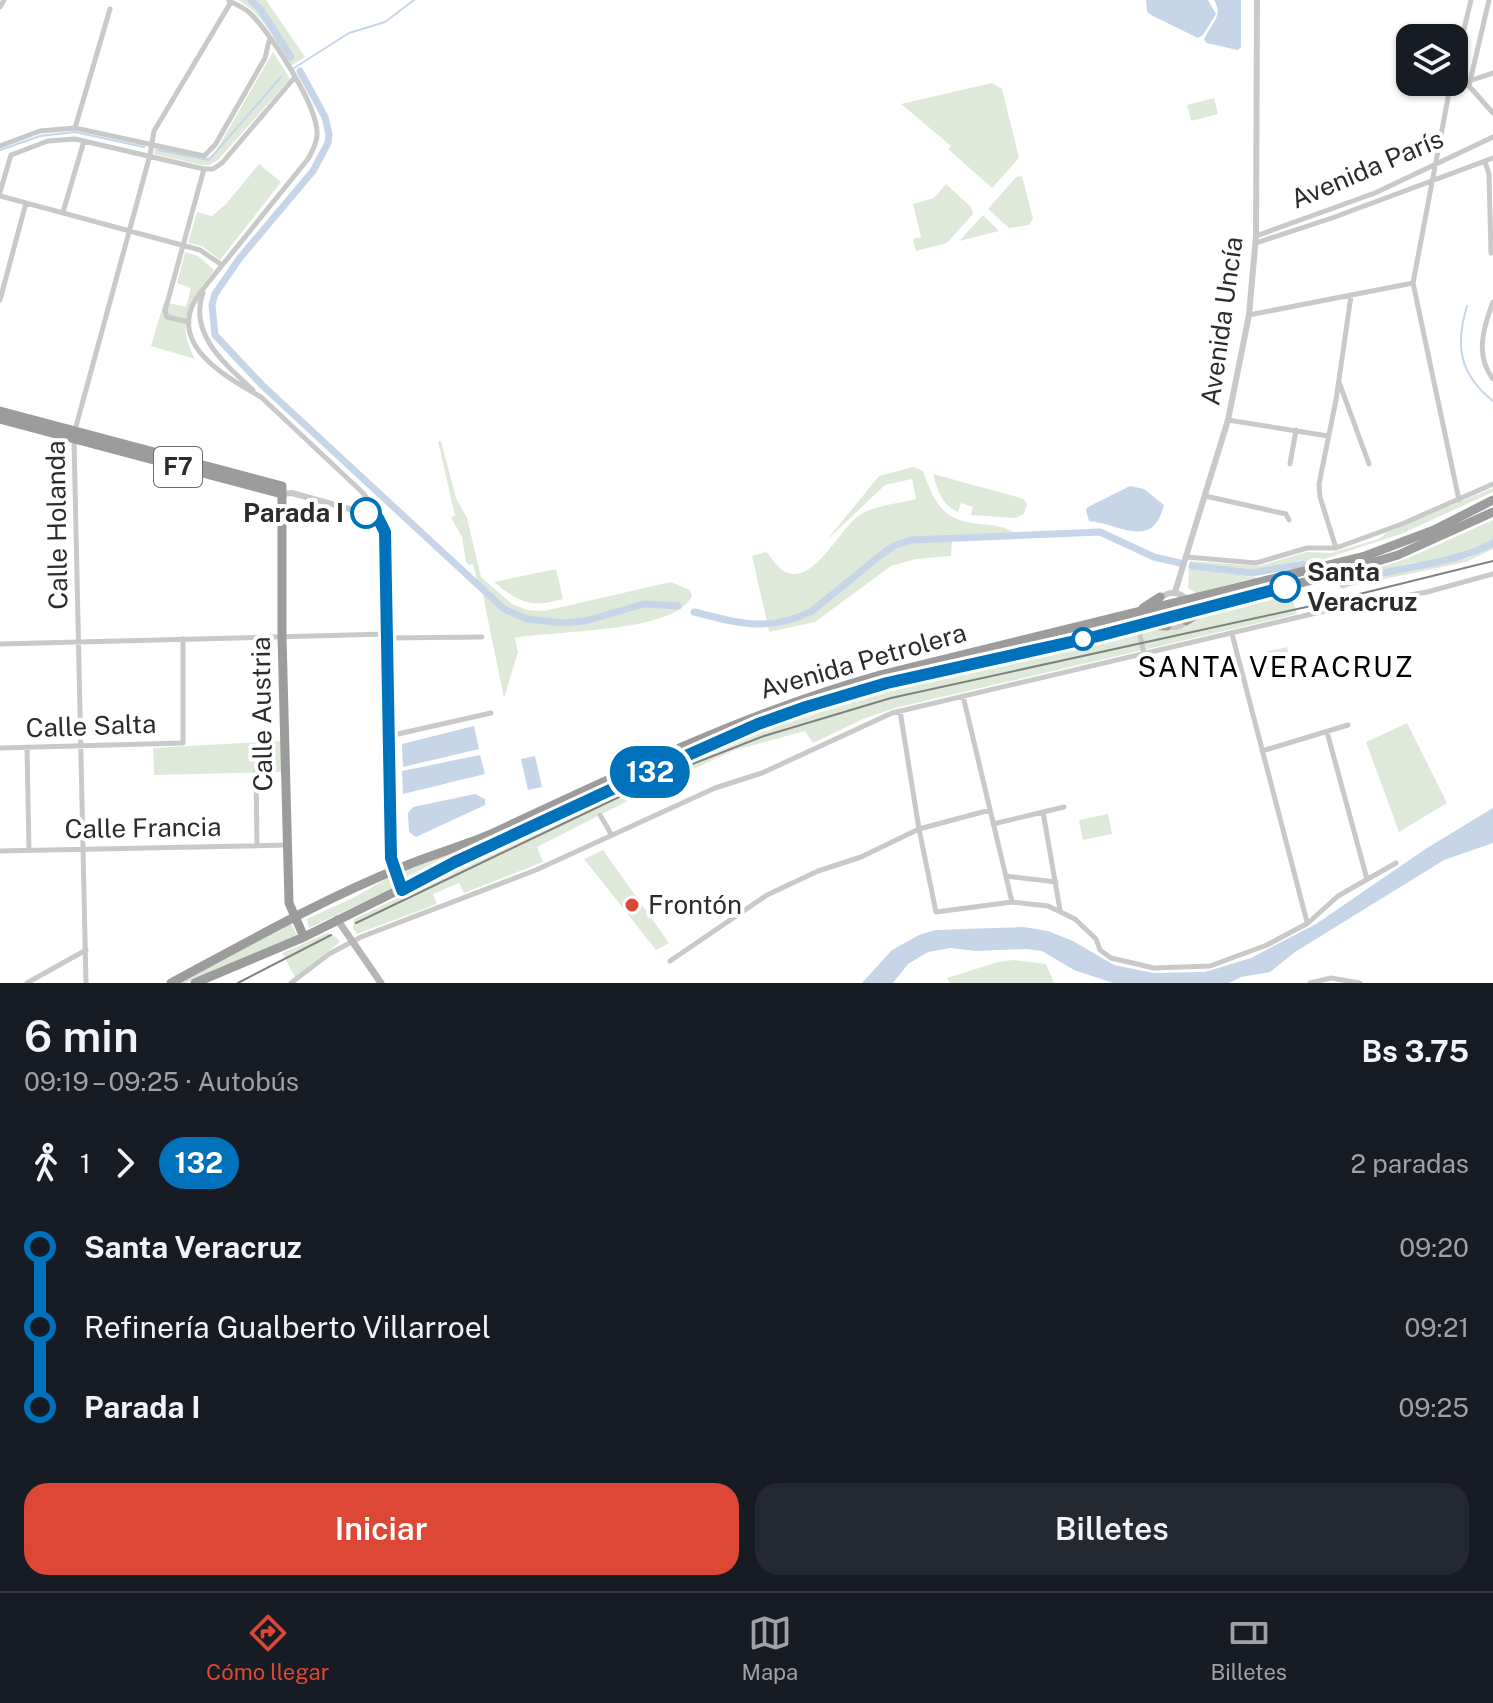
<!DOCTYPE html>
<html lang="es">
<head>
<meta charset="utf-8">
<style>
  body { margin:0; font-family:"Public Sans",sans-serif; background:#242831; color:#f1f3f6; height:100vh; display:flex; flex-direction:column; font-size:30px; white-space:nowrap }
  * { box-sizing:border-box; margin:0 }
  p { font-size:26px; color:#9ea1a6 }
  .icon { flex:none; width:44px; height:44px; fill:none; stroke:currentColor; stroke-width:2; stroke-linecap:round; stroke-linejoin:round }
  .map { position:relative; height:983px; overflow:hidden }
  .panel { display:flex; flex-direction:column; background:#171b24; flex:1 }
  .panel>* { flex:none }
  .badge { padding:0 16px; border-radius:26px; font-size:28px; line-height:52px }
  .fabs { position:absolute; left:1396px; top:24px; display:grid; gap:16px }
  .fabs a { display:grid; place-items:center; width:72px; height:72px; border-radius:16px; background:#171b24; box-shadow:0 2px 6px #0004; font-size:40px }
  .map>.badge { position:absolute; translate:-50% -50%; box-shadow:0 0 0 4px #fff }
  .legs { display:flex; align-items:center; gap:12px; height:88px; padding:0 24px; font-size:26px }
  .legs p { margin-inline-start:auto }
  .overview { display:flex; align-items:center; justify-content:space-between; height:136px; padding:0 24px }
  h1 { font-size:44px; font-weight:600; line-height:60px }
  .cta { display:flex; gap:16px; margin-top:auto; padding:16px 24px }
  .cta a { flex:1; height:92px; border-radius:24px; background:#dc4835; color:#fff; font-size:32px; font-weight:600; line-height:92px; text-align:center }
  .cta a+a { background:#242831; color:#f1f3f6 }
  ul { padding:0 24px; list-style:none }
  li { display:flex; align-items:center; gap:28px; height:80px; font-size:30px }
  li i { display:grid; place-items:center; width:12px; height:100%; margin:0 10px; background:currentColor }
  li i::after { content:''; width:20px; height:20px; margin:-10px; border:6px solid; border-radius:50%; background:#171b24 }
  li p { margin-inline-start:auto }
  li:first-child i { background:linear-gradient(#0000 50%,currentColor 0) }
  li:last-child i { background:linear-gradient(currentColor 50%,#0000 0) }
  .tab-bar { display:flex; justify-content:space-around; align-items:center; height:112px; border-top:2px solid #363941; background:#171b24; font-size:22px; color:#9ea1a6 }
  .tab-bar a { display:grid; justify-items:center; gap:4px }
  .tab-bar .selected { color:#dc4835 }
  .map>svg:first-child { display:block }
</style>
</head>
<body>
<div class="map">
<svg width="1493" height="983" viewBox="0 0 1493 983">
  <rect width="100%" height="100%" fill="#fff"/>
  <path fill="#dfe9d9" d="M238 0H266L305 57 291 66C276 43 263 13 238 0Z
    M273 52 290 79 218 160 209 165H202L154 154 155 147 203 158 209 157 216 151Z
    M992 83 1002 89 1019 158 992 188 948 149 951 146 901 104Z
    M1214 98 1218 114 1191 121 1187 105Z
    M259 164 281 182 220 260 202 246 188 243 197 212 212 216 226 204Z
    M1022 176 1033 219 1029 225 1009 228 988 209 1016 177Z
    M946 184 971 207 973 214 947 243 916 251 913 239 921 237 913 204 934 198Z
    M983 215 999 231 959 241Z
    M185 252 198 256 214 270C191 301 174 320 195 359L151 346 164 302 186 307 191 288 177 283Z
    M438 441H441L456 498 467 518 481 577 512 604 527 610 544 611 671 582 690 590 692 596C674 634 552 630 515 638L518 652 504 698 481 586 478 584 473 564 469 565 466 562 462 537 451 517 455 516Z
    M913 467 923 471C935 503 941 520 979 524 993 525 1003 526 1016 533L909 538 896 543 812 608 798 616 767 622 752 556 766 552C773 558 777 569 788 573 814 582 839 531 857 517 872 505 898 504 916 499L912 479 885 485 826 541 879 476Z
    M933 474 1024 499 1027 504 1024 514 1015 518 971 515 973 507 961 503 958 512C942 506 937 489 933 474Z
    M1493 488V492L1401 534 1321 560 1305 563 1302 560 1252 571 1190 564V561L1259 566 1307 552 1331 553 1379 539 1386 533Z
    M1493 520V540L1461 556 1406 564 1336 584 1335 581 1406 559Z
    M952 541 951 556 916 559 891 566 815 622 769 632 768 626 805 617 819 609 892 551 910 543Z
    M1493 545V549L1466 562 1337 589 1384 573 1468 558Z
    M1189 568 1251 577H1258L1196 593 1188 588Z
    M556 569 563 599C530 608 520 603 494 582Z
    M1291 595 1297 614 895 708 863 719 813 743 805 731 735 750 661 784 537 847 543 862 464 893 459 883 433 894 437 904 357 934 353 928 354 919C480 860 603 793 732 741 831 701 937 678 1041 654L1053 653 1157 628 1174 629 1203 615Z
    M1152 613 1110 628 837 693 407 884 401 870 579 797 755 719 863 682Z
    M1287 647 1291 665 1266 670 1262 653Z
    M1407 723 1447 803 1399 832 1366 742Z
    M281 741 282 772 154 775 153 748Z
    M1108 814 1112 834 1083 840 1079 820Z
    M603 850 669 943 656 950 584 859Z
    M386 879H391L393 888 309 928 307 919 357 896Z
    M291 924 297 935 186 983H178Z
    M327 933 335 936 340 942 295 977 282 953Z
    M1013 960 1046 964 1054 983H950L947 978 998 962Z"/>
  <path fill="#c6d5e8" d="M1146 0H1208L1216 14 1203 35 1198 38 1153 16 1147 12Z
    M1214 0H1241V47L1238 50 1206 43 1204 39C1211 24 1224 16 1214 0Z
    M1130 486 1144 489 1164 505C1152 551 1121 524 1089 521L1086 510 1088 507Z
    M474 726 479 749 403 767 402 744Z
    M480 755 485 774 403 794 402 771Z
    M535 756 542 787 528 790 521 759Z
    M475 794 485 799V805L416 837 409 832 408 813 413 807Z
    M1493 808V843L1444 860 1295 952 1270 972 1241 977 1229 983H1113L1074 970 1042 951 1027 949 976 951 950 948 928 952 908 964 893 983H862L892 950 919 935 935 930 1023 927 1048 931 1073 941 1114 965 1153 973 1205 972 1251 958 1316 924 1427 848Z"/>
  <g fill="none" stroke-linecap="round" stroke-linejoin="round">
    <path stroke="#c6d5e8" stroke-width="2" d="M294 68 349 33 385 22 414 0
      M0 150 40 136 75 132 144 147
      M158 150 209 160 281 77
      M1467 306C1455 345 1459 374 1493 401"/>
    <path stroke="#c6d5e8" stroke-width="7" d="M251 0 261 10 291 57
      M300 71 325 117 329 134 328 143 313 171 239 259 215 294 212 305 215 335 262 385 504 609 527 619 563 623 585 621 644 604 678 606
      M1192 566 1252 573 1303 564
      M1343 585C1392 565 1445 568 1493 543
      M694 612C738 623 769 633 812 611L881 555 894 546 911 540 1100 532 1154 557 1180 563"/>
    <path stroke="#c9c9c9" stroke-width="5" d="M1489 0 1469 86 1493 113
      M229 1C237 5 245 8 251 14 271 35 319 107 317 135 317 144 312 151 308 159L207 284C199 294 191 304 189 317 183 354 234 382 261 397
      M0 7 4 0
      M1454 71 1471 0
      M1454 79 1469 86
      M1472 80 1493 73
      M1451 82 1413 283 1459 500
      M75 128 110 9
      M0 146 40 131 75 128 204 156 215 145 265 58 269 41
      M1485 162 1489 174 1491 253
      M0 192 11 155 48 141 75 139 204 169H213L222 163 295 77
      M0 196 200 250 222 265
      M63 212 84 141
      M1256 236 1375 193 1493 137
      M1256 243 1332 218 1493 158
      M203 293C188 334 226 365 253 390
      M0 300 26 203
      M1493 302C1483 328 1475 356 1493 379
      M1249 315 1413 283
      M189 322 167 317 165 311 204 169
      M1339 382 1369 464
      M261 397 362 492 372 504 371 515
      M1228 420 1328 436
      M75 430 150 155 154 131 231 2
      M74 440 86 983
      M1290 464 1296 430
      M1205 496 1286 514 1289 520
      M1336 548 1320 497 1319 484 1336 400 1351 296
      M1187 557 1256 563 1307 548H1336L1402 524 1493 484
      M1138 625 1144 654
      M1232 634 1307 922
      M387 638 482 637
      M0 644 387 634
      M963 696 1012 902
      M900 711 919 829 936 912 1012 902 1048 906 1075 919 1096 939 1100 950 1111 958 1154 968 1210 966 1267 945 1308 923 1338 896 1396 863
      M1327 732 1367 879
      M389 736 491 713
      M0 748 183 743V639
      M27 748 29 850
      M1262 751 1348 725
      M256 770 257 846
      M1043 812 1060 910
      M600 815 611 834
      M993 824 1064 807
      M0 851 286 845
      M1006 876 1056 882
      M670 961 767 895 818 871 861 857 919 829 990 810
      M27 983 86 950
      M291 983 329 954 361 937 536 870 715 788 762 773 892 713 1333 609 1427 592 1493 574
      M1310 983 1331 978 1360 983"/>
    <path stroke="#c9c9c9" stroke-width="6" d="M282 494 292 493 371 515 378 518 385 532 391 858 402 890
      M1175 592 1228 420 1249 315 1256 236 1257 0
      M1156 610a17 17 0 1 1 34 0a17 17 0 1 1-34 0Z"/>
    <path stroke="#b6b6b6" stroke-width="7" d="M337 919 381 983"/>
    <path stroke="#9c9c9c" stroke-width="9" d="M0 411 282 486V637L289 903 304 937
      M0 419 282 494
      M1143 608 1160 597
      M1186 621 1204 610
      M1146 625 1167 626
      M171 983C246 943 321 900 400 868 430 855 461 847 491 834 618 775 745 713 880 675L1365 556 1434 530 1493 500
      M195 983 304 937 455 862 634 779 758 724 806 707 887 683 1098 636 1335 574 1398 555 1493 512"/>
    <path stroke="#818181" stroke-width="2" d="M356 923 667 774 764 736 891 698 1311 606 1493 561
      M238 983 331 935"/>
  </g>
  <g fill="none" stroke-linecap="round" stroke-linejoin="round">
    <g stroke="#fff" stroke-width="18">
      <path id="line-1" d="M366 513 378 518 385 532 391 858 402 890 455 862 634 779 758 724 806 707 887 683 1098 636 1285 587"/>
    </g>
    <use href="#line-1" stroke="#0072bc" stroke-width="12"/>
  </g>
  <g fill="#fff" stroke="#0072bc" stroke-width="4">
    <circle cx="366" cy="513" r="14"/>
    <circle cx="1285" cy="587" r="14"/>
    <circle cx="1083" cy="639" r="10"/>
  </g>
  <circle fill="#dc4835" stroke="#fff" stroke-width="3" cx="632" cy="905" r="8"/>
  <g text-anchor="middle" stroke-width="8" stroke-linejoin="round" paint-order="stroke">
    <rect fill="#fff" stroke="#6b6b6b" stroke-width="2" x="154" y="447" width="48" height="40" rx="6"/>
    <g font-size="24" font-weight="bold" fill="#2c2c2c">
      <text x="178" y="475">F7</text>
    </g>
    <g font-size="26" fill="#2c2c2c" stroke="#fff">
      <text transform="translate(1367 169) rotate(-23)" y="9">Avenida París</text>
      <text transform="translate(1222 321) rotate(-82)" y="9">Avenida Uncía</text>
      <text transform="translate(57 525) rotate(-91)" y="9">Calle Holanda</text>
      <text transform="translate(863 661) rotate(-16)" y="9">Avenida Petrolera</text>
      <text transform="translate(262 714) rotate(-91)" y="9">Calle Austria</text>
      <text transform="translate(91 726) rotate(-2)" y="9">Calle Salta</text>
      <text transform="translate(143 828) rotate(-1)" y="9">Calle Francia</text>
    </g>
    <g font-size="26" font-weight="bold" fill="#2c2c2c" stroke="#fff" text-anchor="end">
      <text x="344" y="522">Parada I</text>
      <text x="1307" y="581" text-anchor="start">Santa<tspan x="1307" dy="30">Veracruz</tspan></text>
    </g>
    <g font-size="26" fill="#2c2c2c" stroke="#fff" text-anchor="start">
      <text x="648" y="914">Frontón</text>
    </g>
    <g font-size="28" letter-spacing="2" fill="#000" stroke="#fff">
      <text x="1276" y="677">SANTA VERACRUZ</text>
    </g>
  </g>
</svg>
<div class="fabs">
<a><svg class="icon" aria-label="layers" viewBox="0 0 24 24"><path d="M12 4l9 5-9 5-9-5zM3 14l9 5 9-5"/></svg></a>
</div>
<b class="badge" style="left:650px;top:772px;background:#0072bc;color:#fff">132</b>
</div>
<section class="panel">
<div class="overview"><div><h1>6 min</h1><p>09:19 – 09:25 · Autobús</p></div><b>Bs 3.75</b></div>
<div class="legs"><svg class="icon" aria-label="walk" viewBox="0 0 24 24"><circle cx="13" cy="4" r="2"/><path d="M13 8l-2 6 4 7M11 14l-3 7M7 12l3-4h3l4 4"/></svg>1<svg class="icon" aria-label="forward" viewBox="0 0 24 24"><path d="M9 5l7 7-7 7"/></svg><b class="badge" style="background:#0072bc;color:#fff">132</b><p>2 paradas</p></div>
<ul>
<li><i style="color:#0072bc"></i><b>Santa Veracruz</b><p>09:20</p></li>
<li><i style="color:#0072bc"></i><span>Refinería Gualberto Villarroel</span><p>09:21</p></li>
<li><i style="color:#0072bc"></i><b>Parada I</b><p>09:25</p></li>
</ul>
<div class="cta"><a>Iniciar</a><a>Billetes</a></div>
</section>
<nav class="tab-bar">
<a class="selected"><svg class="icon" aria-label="directions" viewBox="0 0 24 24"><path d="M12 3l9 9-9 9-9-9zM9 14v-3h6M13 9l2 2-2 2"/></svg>Cómo llegar</a>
<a><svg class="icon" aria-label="map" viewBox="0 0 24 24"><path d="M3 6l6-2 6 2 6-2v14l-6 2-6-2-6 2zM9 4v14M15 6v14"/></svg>Mapa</a>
<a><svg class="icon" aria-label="tickets" viewBox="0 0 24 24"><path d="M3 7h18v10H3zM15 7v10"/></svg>Billetes</a>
</nav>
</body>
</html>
